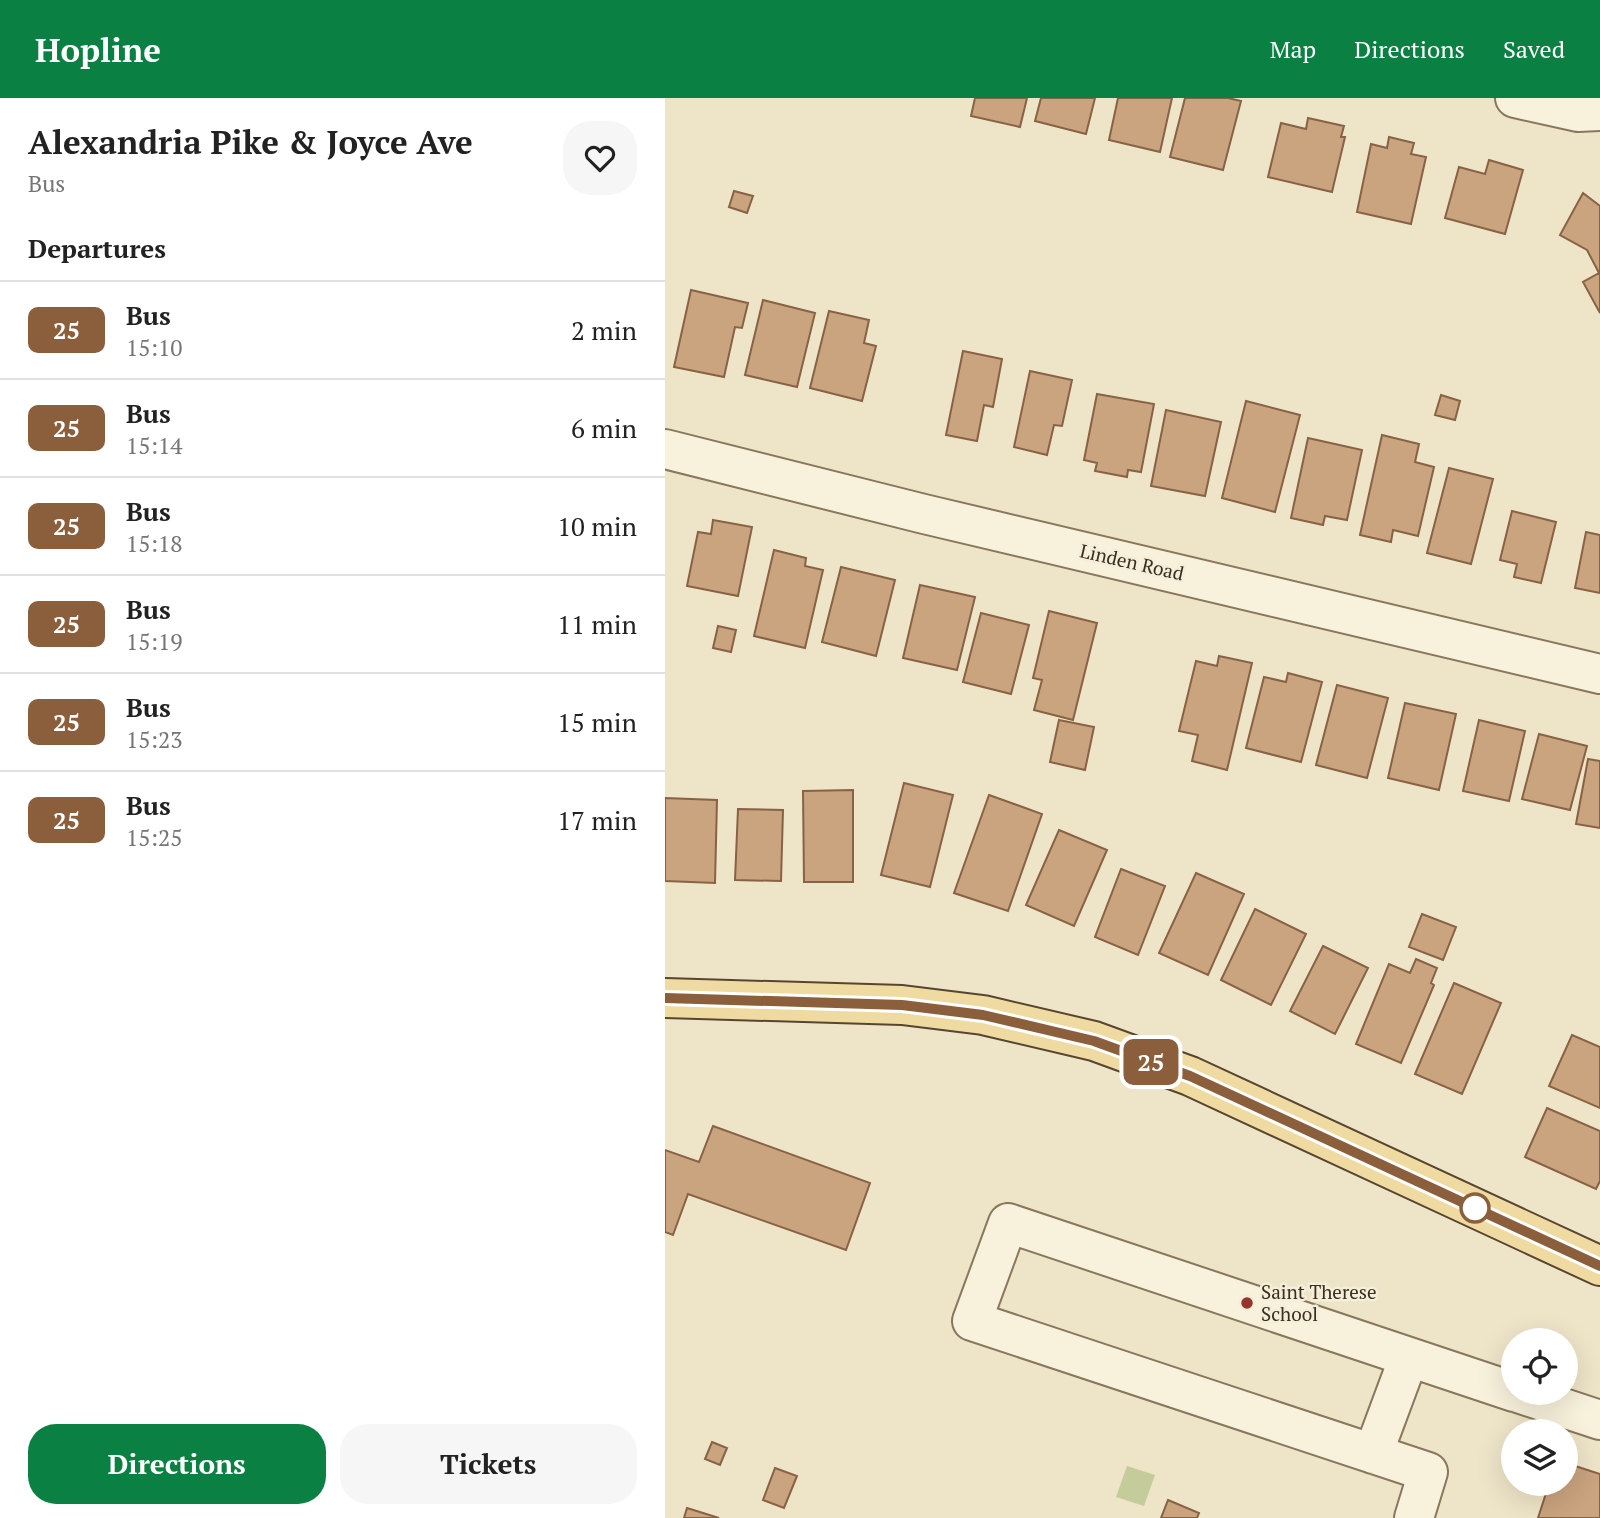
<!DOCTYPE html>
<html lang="en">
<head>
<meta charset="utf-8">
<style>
  body { margin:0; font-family:"PT Serif",serif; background:#f6f6f6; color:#222; height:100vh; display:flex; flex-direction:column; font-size:26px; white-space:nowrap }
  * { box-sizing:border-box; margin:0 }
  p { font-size:23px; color:#767676 }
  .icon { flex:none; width:38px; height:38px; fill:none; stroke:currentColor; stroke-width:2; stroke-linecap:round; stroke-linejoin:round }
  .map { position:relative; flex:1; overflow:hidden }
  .details { display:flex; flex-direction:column; background:#fff; width:665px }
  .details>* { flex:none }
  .badge { padding:0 14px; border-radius:10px; font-size:24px; line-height:46px }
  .controls { position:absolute; left:836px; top:1230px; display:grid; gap:14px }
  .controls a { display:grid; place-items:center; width:77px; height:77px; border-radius:50%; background:#fff; box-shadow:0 7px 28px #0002; font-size:35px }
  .map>.badge { position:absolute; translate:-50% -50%; box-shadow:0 0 0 4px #fff }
  h2 { padding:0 28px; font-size:26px; line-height:63px }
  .round { display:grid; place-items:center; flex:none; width:74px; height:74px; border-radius:28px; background:#f6f6f6 }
  .overview { display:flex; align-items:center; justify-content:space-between; height:119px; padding:0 28px }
  h1 { font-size:33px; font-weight:800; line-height:52px }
  .button { display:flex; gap:14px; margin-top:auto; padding:14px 28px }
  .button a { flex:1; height:80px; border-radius:28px; background:#0b8043; color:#fff; font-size:28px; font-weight:800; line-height:80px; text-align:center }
  .button a+a { background:#f6f6f6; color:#222 }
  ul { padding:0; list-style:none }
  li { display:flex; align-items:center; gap:21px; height:98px; padding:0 28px; border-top:2px solid #e0e0e0 }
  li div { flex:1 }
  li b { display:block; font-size:26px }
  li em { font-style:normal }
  li .badge { min-width:77px; font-weight:700; text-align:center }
  header { display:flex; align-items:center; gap:42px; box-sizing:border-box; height:98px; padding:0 35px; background:#0b8043; color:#fff }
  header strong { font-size:33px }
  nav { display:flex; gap:38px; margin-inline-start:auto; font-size:24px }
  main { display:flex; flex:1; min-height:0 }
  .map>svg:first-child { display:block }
</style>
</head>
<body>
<header>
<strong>Hopline</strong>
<nav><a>Map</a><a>Directions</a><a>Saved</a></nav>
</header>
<main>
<section class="details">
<div class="overview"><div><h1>Alexandria Pike &amp; Joyce Ave</h1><p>Bus</p></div><a class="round"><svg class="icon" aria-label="heart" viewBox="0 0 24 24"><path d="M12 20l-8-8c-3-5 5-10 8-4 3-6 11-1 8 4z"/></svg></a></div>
<h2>Departures</h2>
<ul>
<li><span class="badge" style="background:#8b5e3c;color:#fff">25</span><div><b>Bus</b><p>15:10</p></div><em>2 min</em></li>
<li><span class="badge" style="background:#8b5e3c;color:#fff">25</span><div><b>Bus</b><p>15:14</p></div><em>6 min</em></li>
<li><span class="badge" style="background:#8b5e3c;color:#fff">25</span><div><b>Bus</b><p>15:18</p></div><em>10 min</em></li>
<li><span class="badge" style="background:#8b5e3c;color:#fff">25</span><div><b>Bus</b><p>15:19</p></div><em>11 min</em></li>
<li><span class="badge" style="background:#8b5e3c;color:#fff">25</span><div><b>Bus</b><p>15:23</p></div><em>15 min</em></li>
<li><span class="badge" style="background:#8b5e3c;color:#fff">25</span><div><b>Bus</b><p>15:25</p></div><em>17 min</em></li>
</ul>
<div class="button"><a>Directions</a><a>Tickets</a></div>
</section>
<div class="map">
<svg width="935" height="1420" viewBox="0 0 935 1420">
  <rect width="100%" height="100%" fill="#eee4c8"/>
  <path fill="#c4cc9c" d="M462 1368 490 1377 479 1408 451 1399Z"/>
  <path fill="#caa37f" stroke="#886244" stroke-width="2" d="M310 0H362L355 29 306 18Z
    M376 0H430L421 36 370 23Z
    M453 0H507L495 54 444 42Z
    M520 0H563L576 3 558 72 505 59Z
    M643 20 679 28 676 39H680L667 94 603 79 616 25 641 31Z
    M724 39 749 45 746 56 761 59 746 126 692 114 706 46 722 50Z
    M824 62 858 72 840 136 780 120 794 69 820 76Z
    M69 93 88 98 82 115 64 109Z
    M918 95 935 108V215L918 184 934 175 922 152 895 137Z
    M26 192 83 205 77 230 70 229 59 279 9 269Z
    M98 202 150 215 132 289 80 277Z
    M164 213 204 222 199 245 211 248 197 303 145 290Z
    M298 253 337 261 328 309 319 307 312 343 281 337Z
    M365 273 407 282 397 328 389 327 382 357 349 349Z
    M432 296 489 306 476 374 463 372 462 379 430 373 432 365 419 362Z
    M776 297 795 303 790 322 770 317Z
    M581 303 635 317 610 414 557 400Z
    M501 312 556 324 540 398 486 388Z
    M717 337 754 346 750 364 769 369 753 438 728 432 726 444 695 437Z
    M643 340 697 352 682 422 660 418 658 427 626 420Z
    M784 370 828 381 806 466 762 455Z
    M847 413 891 424 876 485 849 479 852 466 835 462Z
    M48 422 87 429 73 498 22 488 33 434 46 436Z
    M921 434 935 437V495L910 490Z
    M109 452 141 460 140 468 158 472 140 550 89 538Z
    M176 469 230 482 211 558 157 544Z
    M255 487 310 499 292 572 238 560Z
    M384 513 432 525 408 622 369 612 377 582 368 580Z
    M316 515 364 527 346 596 298 584Z
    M53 528 71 532 66 554 48 550Z
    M554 558 587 565 562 672 527 663 533 637 514 633 531 563 552 568Z
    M623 575 657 584 636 664 581 650 599 579 621 584Z
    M672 587 723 600 702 680 651 667Z
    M740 605 791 616 774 692 723 680Z
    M394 622 429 629 420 672 385 664Z
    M814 622 860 633 844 703 798 693Z
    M874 636 922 648 905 712 857 701Z
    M923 661 935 663V730L911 726Z
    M239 685 288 697 265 789 216 777Z
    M188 692V784H139L138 693Z
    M324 697 377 716 343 813 289 795Z
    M0 700 52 702 50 785 0 783Z
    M73 711 118 712 116 783 70 782Z
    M394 732 442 752 409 828 361 807Z
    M456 771 500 788 473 857 430 839Z
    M531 775 579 796 543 877 494 855Z
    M590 811 641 836 606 907 556 882Z
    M757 816 791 829 778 862 744 849Z
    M658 848 703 870 670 936 625 913Z
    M751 861 772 870 766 885 769 887 736 965 691 946 724 866 745 875Z
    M789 885 836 905 797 996 750 976Z
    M907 937 935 949V1010L884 988Z
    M882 1010 935 1033V1083L931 1091 860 1059Z
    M48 1028 205 1085 181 1152 23 1096 8 1137 0 1134V1052L34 1064Z
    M47 1344 62 1350 55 1367 40 1361Z
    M901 1365 935 1376V1420H873L884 1386H901Z
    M110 1370 132 1378 119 1410 98 1402Z
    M503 1402 534 1415 532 1420H496Z
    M22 1410 54 1420H19Z"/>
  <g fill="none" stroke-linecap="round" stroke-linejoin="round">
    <g stroke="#89775d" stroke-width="42">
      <path id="minor" d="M850 0 913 14 935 13
        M0 351 259 416 935 576
        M853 1295 935 1322
        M708 1356 744 1259
        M749 1420 763 1374 307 1223 343 1125 849 1294"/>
    </g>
    <g stroke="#574531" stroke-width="42">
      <path id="major" d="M0 900 237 907 318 917 429 943 525 978 935 1168"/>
    </g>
    <use href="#minor" stroke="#f8f1db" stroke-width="38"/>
    <use href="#major" stroke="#efdba2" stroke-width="38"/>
  </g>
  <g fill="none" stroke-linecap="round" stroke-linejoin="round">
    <g stroke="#fff" stroke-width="16">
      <path id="line" d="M0 900 237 907 318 917 429 943 525 978 935 1168"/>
    </g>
    <use href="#line" stroke="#8b5e3c" stroke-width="10"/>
  </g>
  <circle fill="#fff" stroke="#8b5e3c" stroke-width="3.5" cx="810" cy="1110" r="14"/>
  <circle fill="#97342f" stroke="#f5eed8" stroke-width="2.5" cx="582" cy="1205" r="7"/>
  <g text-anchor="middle" stroke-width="5" stroke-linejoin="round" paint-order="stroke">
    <g font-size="19" fill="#3a2e21" stroke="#f5eed8">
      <text transform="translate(467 464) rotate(13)" y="7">Linden Road</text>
    </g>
    <g font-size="19" fill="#3a2e21" stroke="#f5eed8" text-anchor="start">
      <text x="596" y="1201">Saint Therese<tspan x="596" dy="22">School</tspan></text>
    </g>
  </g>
</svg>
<div class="controls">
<a><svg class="icon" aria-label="locate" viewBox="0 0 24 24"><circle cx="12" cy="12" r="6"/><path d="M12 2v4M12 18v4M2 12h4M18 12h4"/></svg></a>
<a><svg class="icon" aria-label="layers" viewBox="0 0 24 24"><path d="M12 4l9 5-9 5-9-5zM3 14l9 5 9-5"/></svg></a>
</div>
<b class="badge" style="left:486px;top:964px;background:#8b5e3c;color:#fff">25</b>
</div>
</main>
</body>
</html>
